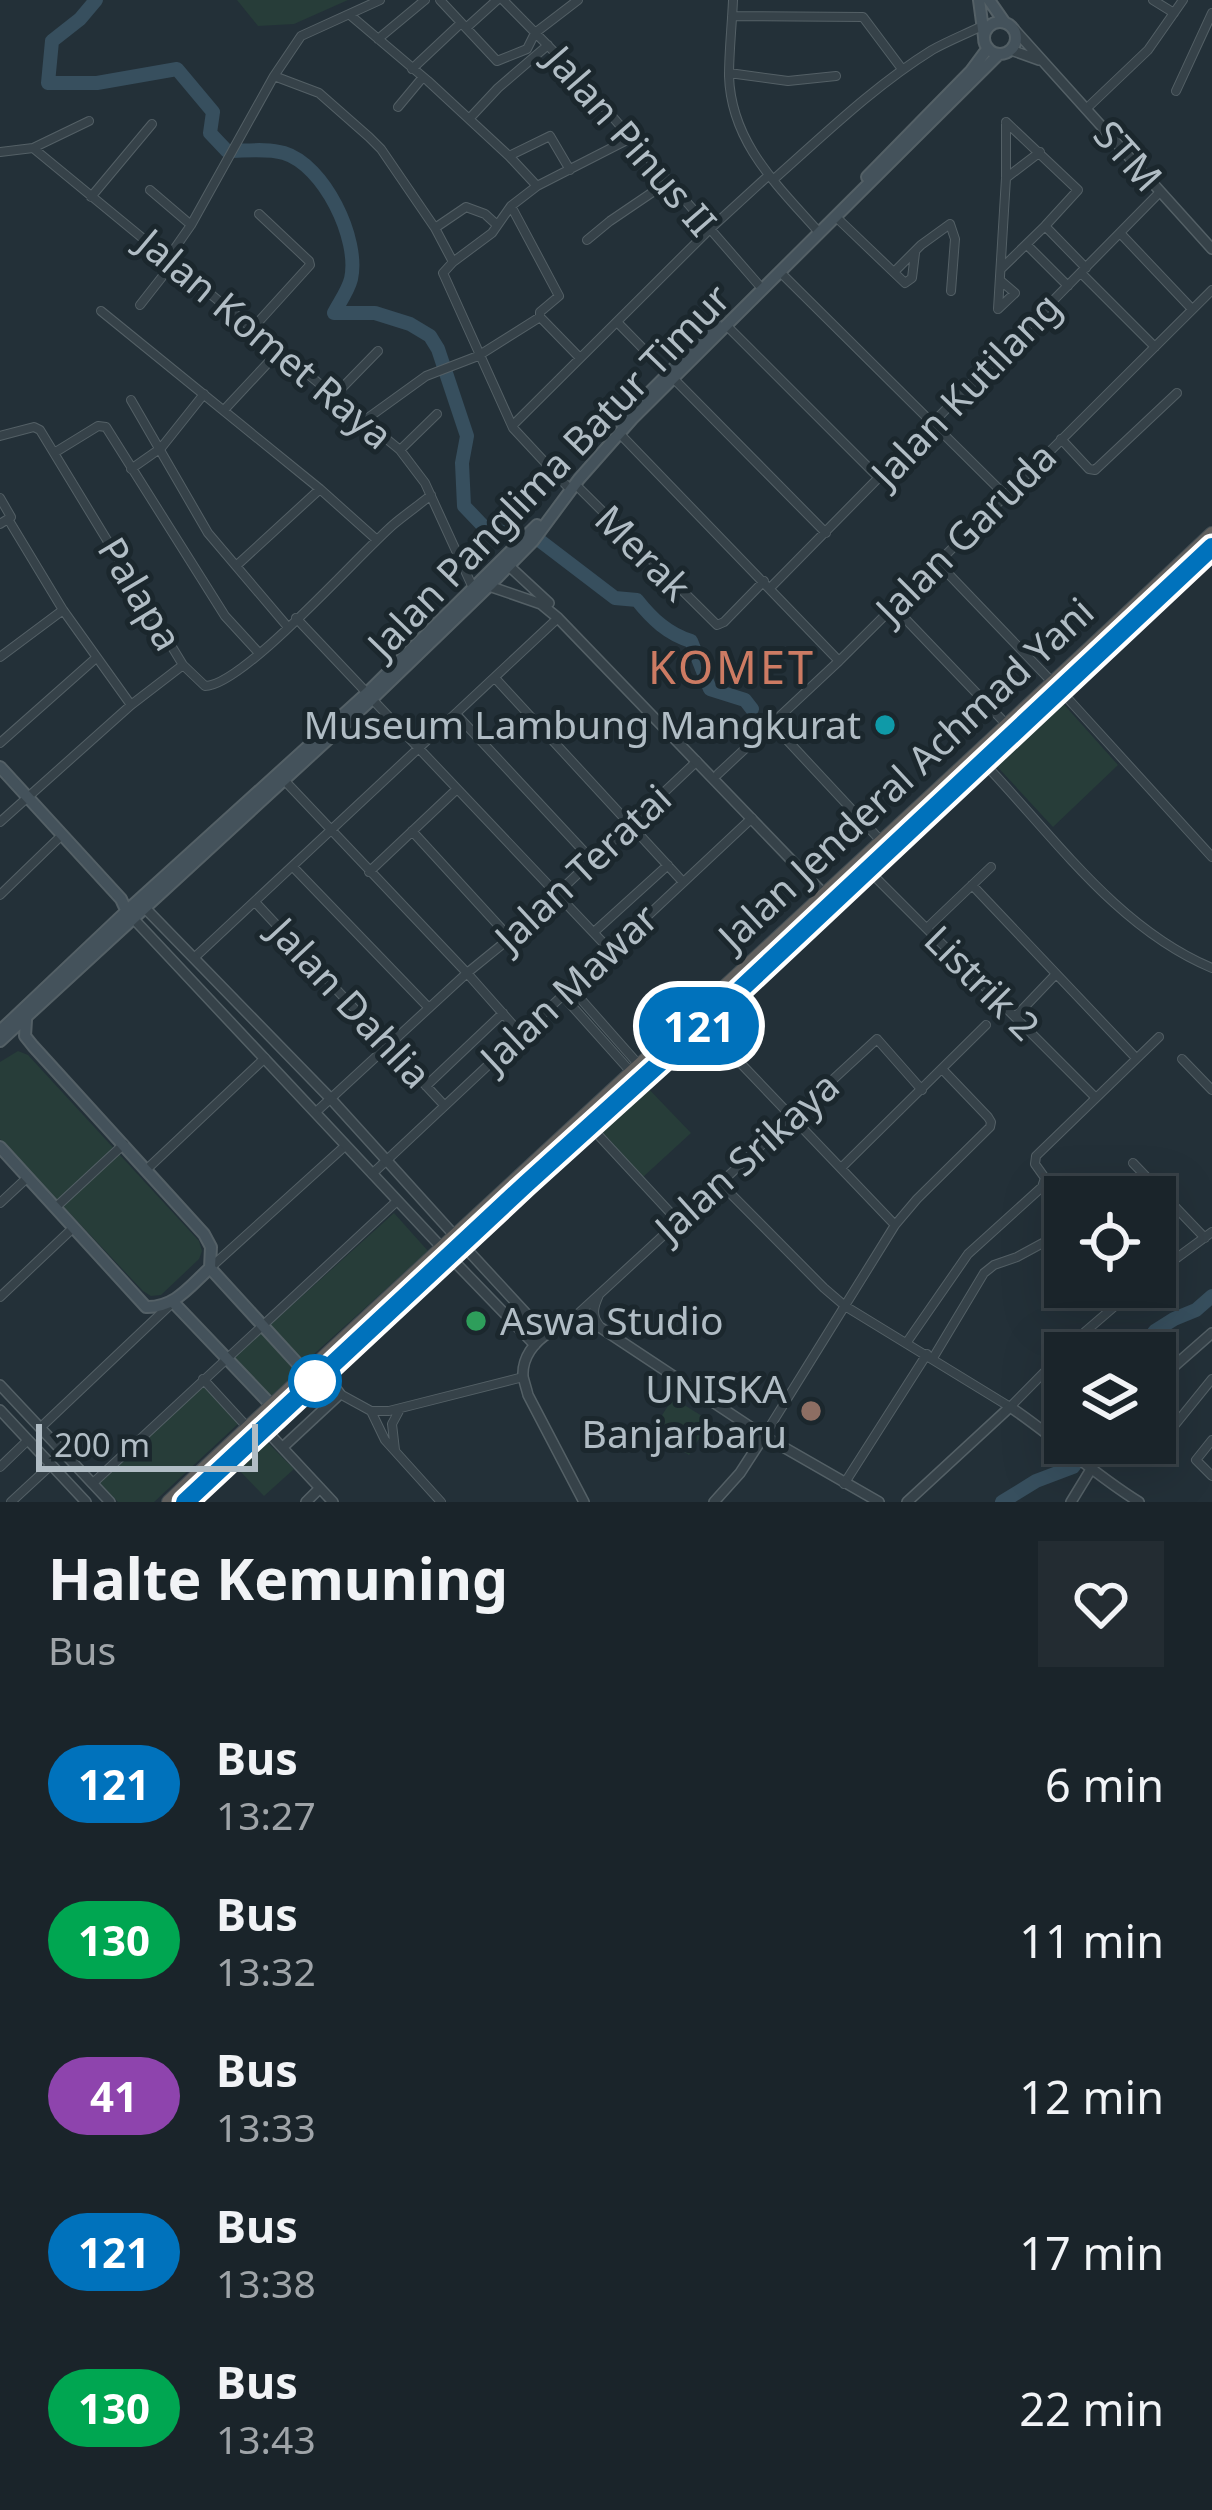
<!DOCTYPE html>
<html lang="en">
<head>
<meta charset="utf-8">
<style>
  body { margin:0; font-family:"Noto Sans",sans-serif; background:#232c32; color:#f1f3f6; height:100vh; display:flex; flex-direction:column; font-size:45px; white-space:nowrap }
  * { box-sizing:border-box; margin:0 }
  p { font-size:39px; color:#9fa4a8 }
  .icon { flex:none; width:66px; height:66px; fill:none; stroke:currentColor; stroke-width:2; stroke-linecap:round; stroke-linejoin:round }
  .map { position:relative; height:1502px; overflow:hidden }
  .panel { display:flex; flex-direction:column; background:#1a242a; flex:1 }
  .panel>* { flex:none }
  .badge { padding:0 24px; border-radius:39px; font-size:42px; line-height:78px }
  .fabs { position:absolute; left:1044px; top:1176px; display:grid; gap:24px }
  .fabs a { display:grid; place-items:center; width:132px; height:132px; border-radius:0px; background:#1a242a; box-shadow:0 12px 48px #0002,0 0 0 3px #384147; font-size:60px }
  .scale { position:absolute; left:36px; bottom:30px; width:222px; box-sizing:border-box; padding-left:12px; border:6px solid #b1bdc5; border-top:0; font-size:33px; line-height:42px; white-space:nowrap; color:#b1bdc5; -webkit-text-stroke:9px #1b272d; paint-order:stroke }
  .map>.badge { position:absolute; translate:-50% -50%; box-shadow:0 0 0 6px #fff }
  .round { display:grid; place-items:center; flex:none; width:126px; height:126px; border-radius:0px; background:#232c32 }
  .head { display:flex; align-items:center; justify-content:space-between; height:204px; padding:0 48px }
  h1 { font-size:57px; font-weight:700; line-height:90px }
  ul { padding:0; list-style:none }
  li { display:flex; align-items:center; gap:36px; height:156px; padding:0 48px }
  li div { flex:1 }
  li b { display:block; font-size:45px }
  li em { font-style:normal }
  li .badge { min-width:132px; font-weight:700; text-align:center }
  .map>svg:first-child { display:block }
</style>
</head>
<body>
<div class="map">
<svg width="1212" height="1502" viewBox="0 0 1212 1502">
  <rect width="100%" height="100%" fill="#233038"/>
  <path fill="#273d39" d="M237 0H348L294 24 258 26Z
    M1060 700 1118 765 1053 827 993 762Z
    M18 1051 28 1055 199 1241 202 1251 199 1259 161 1295 151 1296 143 1291 0 1139V1062Z
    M643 1083 691 1133 643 1177 598 1127Z
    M394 1213 428 1251 303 1364 269 1326Z
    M261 1331 298 1371 269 1398 232 1357Z
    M203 1385 239 1423 154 1502H118L99 1482Z
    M673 1398 710 1421 689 1455 652 1431Z
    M265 1440 294 1469 264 1496 235 1466Z"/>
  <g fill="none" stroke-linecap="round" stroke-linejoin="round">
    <path stroke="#374f5e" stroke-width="14" d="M96 0 80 19 52 41 48 83H97L177 69 213 112 210 133 227 151C245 151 267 148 284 153 324 165 360 239 351 279 348 291 339 303 334 313H375L410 324 430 336 438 349 467 436 462 463 464 506 485 528 524 537
      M539 540 615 598 637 600C652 619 668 634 691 641L710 689 745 700 752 709
      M1138 1353 1155 1331 1174 1319 1196 1310 1212 1296
      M1002 1502 1036 1481 1073 1467 1091 1443"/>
    <g stroke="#546066" stroke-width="10">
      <path id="minor" d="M440 0 497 61 527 49 535 33 578 0
        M503 0 570 68 758 284
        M733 0C732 25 729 51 729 76 731 141 775 183 816 229
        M1153 0 1174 13
        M350 15 428 81 509 156
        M732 16 863 17 902 69
        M466 28 497 0
        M378 39 425 0
        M412 69 461 23
        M729 73 788 81 836 76
        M274 76 319 93 369 137 381 149 435 228 466 207 485 214 497 225
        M1176 91 1212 13
        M398 107 423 77
        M1086 109 1148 50 1183 0
        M469 119 498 88 548 45
        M33 148 89 121
        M0 152 33 148 400 450 425 483 473 588
        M1006 178 1040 152
        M773 180C824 135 874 86 932 50 948 41 966 34 982 26
        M537 186 509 156 550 136 570 170
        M150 190 191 225
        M91 197 152 124
        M836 217 905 283 912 278 915 253
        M1045 226 1086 268
        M435 228 453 262
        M1120 233 1192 309
        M587 240 610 221 669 181
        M1027 245 1068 286
        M168 258 191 225 274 76 301 36 380 0
        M1001 269 1045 226 1078 190 1006 122
        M780 272 1005 495
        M894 272 921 245 950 224 955 239 951 291
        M1081 273 1155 347
        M140 305 173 263
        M998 309 1006 178V124
        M998 309 1015 293 1001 281
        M101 311 320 489 377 540
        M540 317 580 358
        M617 322 667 373
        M726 325 879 478
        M252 329 310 265 309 261 259 214
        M673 378 826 533
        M334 396 378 351
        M131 400 208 533 287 626
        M224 410 280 350
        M365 420 426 376 478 356 540 317V312L559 296 511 206
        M513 425 710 229 769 175
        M619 433 839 661
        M0 436 34 427 40 430 183 665 205 686C243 686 359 554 394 524 406 514 419 505 431 495
        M1061 439 1089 469 1095 470 1177 393
        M400 450 437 414
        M54 453 98 426 106 427 225 616 259 653
        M131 469 161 448 204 394
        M575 484 717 625 724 622 764 581
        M567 486 513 428 443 273 453 262 492 233 511 206 537 186 631 138
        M0 498 11 517 0 524
        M8 519 63 610 131 705
        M938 563 1053 683
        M236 566 320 489
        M770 588 1160 192
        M893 606 1007 725
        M296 618 367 693
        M0 657 63 610
        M495 678 683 882
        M1060 690 1212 857
        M372 699 610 950
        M456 714 591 859
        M773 725 882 842
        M0 743 96 658
        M982 761C1052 834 1116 928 1212 968
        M718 774 839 661 1212 290
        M284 780 467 973 521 1034
        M0 822 131 705 183 665
        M412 831 510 938
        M293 867 429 1008
        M868 870 1096 1098
        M369 872 457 789
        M972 885 1136 1058
        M0 895 62 835
        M255 902 444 1105
        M927 928 991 867
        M594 932 668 865
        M194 958 558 618
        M571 988 639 1065
        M563 996 631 1072
        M1016 1016 1056 974
        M704 1025 895 1225
        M1182 1059 1212 1090
        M426 1086 503 1013
        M316 1112 467 973 510 938 697 761
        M589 1125 677 1220
        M1133 1163 1205 1238
        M841 1168 986 1025
        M147 1169 265 1058
        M372 1174 752 818
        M719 1182 824 1288 845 1306 1010 1407 1079 1337 1137 1287
        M0 1203 28 1177
        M56 1207 124 1144
        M210 1268 345 1146
        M1155 1274 1212 1232
        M0 1297 73 1228
        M568 1323 877 1039 922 1090
        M599 1325C591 1315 594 1306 599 1295
        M907 1342 968 1254 1042 1187 1045 1178 1035 1164 1036 1156 1159 1037
        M933 1358 984 1273 994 1265 1017 1257 1065 1231
        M203 1379 248 1428
        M340 1394 371 1411H389L523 1377
        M371 1411 385 1440 441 1502
        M40 1428 170 1305
        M764 1436 895 1225 917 1199 990 1127 991 1122 988 1117 943 1070
        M1165 1437 1212 1379
        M1212 1440 1196 1460 1212 1476
        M395 1450 392 1424 400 1409
        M0 1467 28 1440
        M93 1483 397 1201
        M844 1484 927 1354
        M11 1502 51 1465"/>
    </g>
    <g stroke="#546066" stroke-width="12">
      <path id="tertiary" d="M1014 29 1212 249
        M1011 50 1039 60
        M509 566 549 603
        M489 586 541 604 558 618 825 895
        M144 907 331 1099 455 1236
        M130 915 442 1248
        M462 1244 546 1335
        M449 1256 535 1345
        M1155 1383 1212 1333
        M0 1385 110 1502
        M0 1410 86 1502
        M264 1428 333 1502
        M283 1447 340 1394 324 1372
        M306 1502 320 1488
        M584 1502 528 1395C528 1394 523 1378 523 1376 521 1340 570 1312 601 1328L764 1436 879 1502
        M714 1502 740 1473 764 1436
        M907 1502 1010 1407C1055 1437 1093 1474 1139 1502
        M1071 1502 1107 1443"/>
    </g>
    <g stroke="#546066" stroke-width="14">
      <path id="secondary" d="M979 0 984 37
        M989 0 1005 23
        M984 38a16 16 0 1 1 32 0a16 16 0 1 1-32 0Z
        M867 177 971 71 988 48
        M620 422 717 325
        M0 767 121 899 127 912
        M26 1020 25 1036 33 1046 204 1234 211 1247 210 1268
        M0 1031 133 905 367 693 537 525
        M0 1041 372 699 489 586 533 541 579 479 632 419 999 54
        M0 1147 146 1307C175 1308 190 1286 210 1268
        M210 1268 307 1374
        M173 1302 272 1406"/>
    </g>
    <g stroke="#414d53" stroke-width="16">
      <path id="trunk" d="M1185 572 1212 547
        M169 1502C515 1178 867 859 1212 534
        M184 1502 696 1027 703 1024 888 849"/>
    </g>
    <use href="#minor" stroke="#364249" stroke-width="8"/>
    <use href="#tertiary" stroke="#364249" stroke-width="9"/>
    <use href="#secondary" stroke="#44525b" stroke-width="10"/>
    <use href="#trunk" stroke="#61605e" stroke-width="14"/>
  </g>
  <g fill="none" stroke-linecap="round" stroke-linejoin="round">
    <g stroke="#fff" stroke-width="27">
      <path id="line" d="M185 1502 526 1184 727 1002 1212 547"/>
    </g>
    <use href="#line" stroke="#0072bc" stroke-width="18"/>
  </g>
  <circle fill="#0f9aa8" stroke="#1b272d" stroke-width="4.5" cx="885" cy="725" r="12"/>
  <circle fill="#2e9e5b" stroke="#1b272d" stroke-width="4.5" cx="476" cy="1321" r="12"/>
  <circle fill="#fff" stroke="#0072bc" stroke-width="6" cx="315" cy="1381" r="24"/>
  <circle fill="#8d6e63" stroke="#1b272d" stroke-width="4.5" cx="811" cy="1411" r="12"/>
  <g text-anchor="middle" stroke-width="10" stroke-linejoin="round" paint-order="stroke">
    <g font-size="39" fill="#b1bdc5" stroke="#1b272d">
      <text transform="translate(631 141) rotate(49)" y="14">Jalan Pinus II</text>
      <text transform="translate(1128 156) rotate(48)" y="14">STM</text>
      <text transform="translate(265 339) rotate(40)" y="14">Jalan Komet Raya</text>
      <text transform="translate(966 390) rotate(-46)" y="14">Jalan Kutilang</text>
      <text transform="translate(549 471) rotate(-46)" y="14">Jalan Panglima Batur Timur</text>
      <text transform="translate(966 533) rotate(-45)" y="14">Jalan Garuda</text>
      <text transform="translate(643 553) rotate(45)" y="14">Merak</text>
      <text transform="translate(140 594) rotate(59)" y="14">Palapa</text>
      <text transform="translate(906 774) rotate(-43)" y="14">Jalan Jenderal Achmad Yani</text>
      <text transform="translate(583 868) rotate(-43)" y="14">Jalan Teratai</text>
      <text transform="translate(982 983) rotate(45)" y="14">Listrik 2</text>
      <text transform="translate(569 988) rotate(-43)" y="14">Jalan Mawar</text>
      <text transform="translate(350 1003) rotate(47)" y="14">Jalan Dahlia</text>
      <text transform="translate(747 1157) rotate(-42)" y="14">Jalan Srikaya</text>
    </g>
    <g font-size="39" fill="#b1bdc5" stroke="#1b272d" text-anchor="end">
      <text x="861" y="739">Museum Lambung Mangkurat</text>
      <text x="500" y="1335" text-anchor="start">Aswa Studio</text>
      <text x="787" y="1403">UNISKA<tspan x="787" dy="45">Banjarbaru</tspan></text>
    </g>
    <g font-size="45" letter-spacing="3" fill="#cd7b63" stroke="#1b272d">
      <text x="732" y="684">KOMET</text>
    </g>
  </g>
</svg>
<div class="fabs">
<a><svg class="icon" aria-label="locate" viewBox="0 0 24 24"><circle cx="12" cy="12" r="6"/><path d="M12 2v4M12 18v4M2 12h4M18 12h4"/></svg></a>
<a><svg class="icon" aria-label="layers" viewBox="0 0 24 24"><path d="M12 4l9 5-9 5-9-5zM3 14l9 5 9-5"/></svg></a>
</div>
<div class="scale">200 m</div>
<b class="badge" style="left:699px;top:1026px;background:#0072bc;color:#fff">121</b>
</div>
<section class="panel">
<div class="head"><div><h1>Halte Kemuning</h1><p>Bus</p></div><a class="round"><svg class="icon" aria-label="heart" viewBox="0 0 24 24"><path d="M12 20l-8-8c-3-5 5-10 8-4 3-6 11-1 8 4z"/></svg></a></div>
<ul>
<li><span class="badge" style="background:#0072bc;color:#fff">121</span><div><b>Bus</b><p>13:27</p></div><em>6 min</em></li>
<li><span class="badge" style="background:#00a651;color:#fff">130</span><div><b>Bus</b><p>13:32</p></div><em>11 min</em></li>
<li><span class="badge" style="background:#8e44ad;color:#fff">41</span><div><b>Bus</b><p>13:33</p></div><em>12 min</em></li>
<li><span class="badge" style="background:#0072bc;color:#fff">121</span><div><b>Bus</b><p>13:38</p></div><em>17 min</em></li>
<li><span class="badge" style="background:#00a651;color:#fff">130</span><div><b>Bus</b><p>13:43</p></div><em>22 min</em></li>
</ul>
</section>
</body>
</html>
